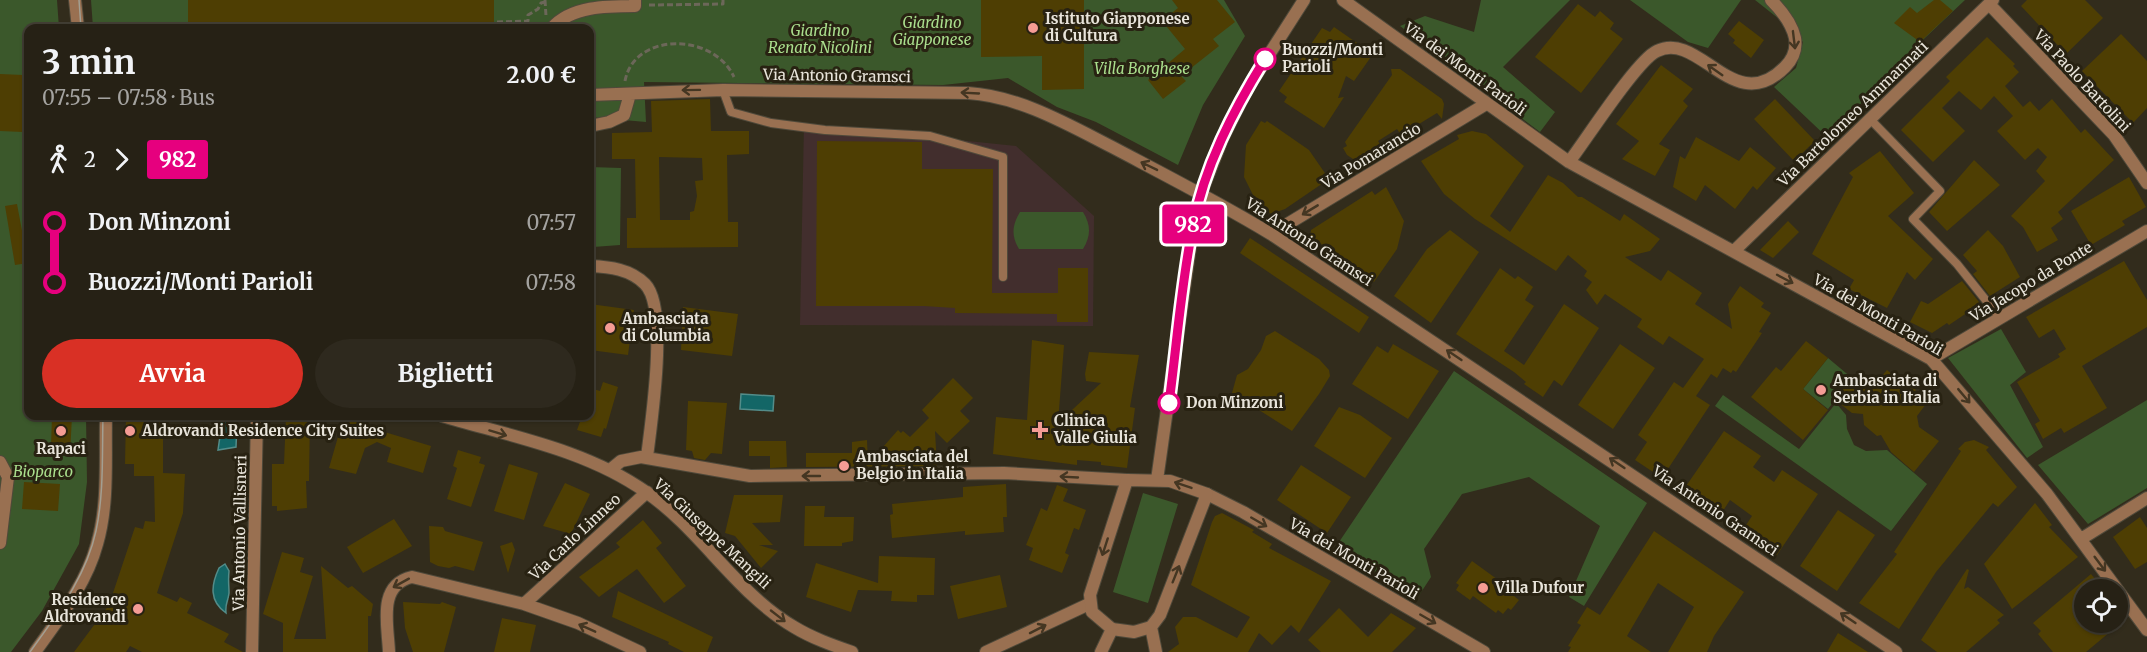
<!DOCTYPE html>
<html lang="it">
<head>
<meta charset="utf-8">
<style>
  body { margin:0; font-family:Merriweather,serif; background:#2e291e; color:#f1f3f6; height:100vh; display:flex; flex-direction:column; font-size:22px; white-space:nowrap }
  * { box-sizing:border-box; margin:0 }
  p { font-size:20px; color:#a4a3a0 }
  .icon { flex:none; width:33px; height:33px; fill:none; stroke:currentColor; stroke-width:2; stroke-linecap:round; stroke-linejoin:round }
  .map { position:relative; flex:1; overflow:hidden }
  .sheet { position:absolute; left:24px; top:24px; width:570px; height:396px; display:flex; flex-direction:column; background:#262115; border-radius:12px; box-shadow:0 2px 4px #0004,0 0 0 2px #423e34 }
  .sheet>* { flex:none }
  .badge { padding:0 12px; border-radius:4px; font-size:21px; line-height:39px }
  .fabs { position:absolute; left:2074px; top:579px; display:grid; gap:12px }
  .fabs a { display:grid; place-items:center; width:54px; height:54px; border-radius:50%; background:#262115; box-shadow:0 2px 4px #0004,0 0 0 2px #423e34; font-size:30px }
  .map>.badge { position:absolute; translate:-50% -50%; box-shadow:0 0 0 3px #fff }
  .legs { display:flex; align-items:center; gap:9px; height:66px; padding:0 18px; font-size:20px }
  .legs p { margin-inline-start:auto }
  .overview { display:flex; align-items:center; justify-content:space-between; height:102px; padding:0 18px }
  h1 { font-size:33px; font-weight:700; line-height:45px }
  .cta { display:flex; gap:12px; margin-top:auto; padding:12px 18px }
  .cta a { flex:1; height:69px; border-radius:36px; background:#d93025; color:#fff; font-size:24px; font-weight:700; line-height:69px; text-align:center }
  .cta a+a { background:#2e291e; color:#f1f3f6 }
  ul { padding:0 18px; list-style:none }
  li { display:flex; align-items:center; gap:21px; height:60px; font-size:22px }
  li i { display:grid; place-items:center; width:9px; height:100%; margin:0 8px; background:currentColor }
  li i::after { content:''; width:15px; height:15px; margin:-8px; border:4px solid; border-radius:50%; background:#262115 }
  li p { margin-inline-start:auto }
  li:first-child i { background:linear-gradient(#0000 50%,currentColor 0) }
  li:last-child i { background:linear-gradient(currentColor 50%,#0000 0) }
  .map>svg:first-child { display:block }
</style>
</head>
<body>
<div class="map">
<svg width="2147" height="652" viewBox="0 0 2147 652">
  <rect width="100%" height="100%" fill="#322c1c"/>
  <path fill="#422e2d" d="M804 124 1016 146 1094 216 1093 326 800 325Z"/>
  <path fill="#3b582b" d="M0 0H57L59 28H28V416H86L87 482 79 544 42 611 11 652H0Z
    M91 0H1224L1245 36 1203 105 1178 165 1096 122 1057 107 1008 78 943 85 644 82 646 122 590 117V28H93Z
    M1481 0H1570L1503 67 1555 112 1540 132 1400 26 1425 16 1474 32Z
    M1630 0H1741L1708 48 1688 42Z
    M1755 0H1965L1890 71 1829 139 1774 87 1796 68 1803 42 1783 22Z
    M590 167 621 168 620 245 593 247 590 245Z
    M1020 212H1083C1091 225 1091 236 1083 249H1019C1011 236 1012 225 1020 212Z
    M2001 329 2026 372 2010 385 2043 447 2027 458 1948 358Z
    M1828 358 1852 378 1828 409 1803 389Z
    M1454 371 1647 503 1584 606 1569 597 1600 526 1529 477 1462 494 1424 549 1431 577 1418 597 1335 548Z
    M1723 395 1799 449 1836 403 1846 415 1847 429 1854 445 1866 451 1887 450 1927 484 1891 531 1715 406Z
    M2147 400V488L2088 524 2038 465Z
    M1143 493 1178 504 1148 603 1113 592Z"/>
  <path fill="#136666" stroke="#538c89" stroke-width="1.5" d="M741 394 774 396 773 411 740 409Z
    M208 416H231L237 424 236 447 218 450 221 429Z
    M225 564 229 571C228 581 229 585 229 593 228 602 225 603 226 613 209 601 211 585 219 568Z"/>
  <path fill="#4e3e03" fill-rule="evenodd" d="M188 0H494V28H188Z
    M981 0H1084V89L1042 90V56L981 57Z
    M1172 0H1217L1235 22 1213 39 1219 46 1181 76 1186 81 1163 99 1148 80 1185 49 1162 21 1178 8Z
    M1934 0H1940L1953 11 1920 42 1894 23 1910 7 1917 13Z
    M2027 0H2085L2103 18 2066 54 2021 6Z
    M1578 4 1595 17 1600 11 1614 23 1610 29 1623 39 1581 93 1535 57Z
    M1739 21 1764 40 1751 58 1733 43 1735 40 1728 34Z
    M1334 27 1373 54 1354 81 1346 76 1338 98 1344 97 1324 128 1284 102 1287 97 1279 91 1322 28 1330 32Z
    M2121 34 2147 61V108L2133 123 2082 71Z
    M1987 37 2015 64 2013 66 2019 72 2005 86 2023 107 2030 101 2039 111 2052 99 2081 133 2085 129 2114 160 2058 212 2063 219 2051 228 2058 240 2037 252 2023 227 2011 216 2045 181 2036 171 2047 157 2038 148 2025 160 1997 131 2013 116 1994 96 1981 110 1959 91 1942 108 1965 131 1933 162 1901 130 1950 81 1946 77Z
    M1661 65 1693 89 1683 101 1688 106 1659 144 1670 150 1655 176 1622 159 1639 141 1616 124Z
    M1391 69H1400L1442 99 1444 104 1442 119 1437 113 1401 135 1397 129 1378 141 1381 146 1362 158 1359 163 1347 155 1343 148 1347 146 1345 142 1392 75Z
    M0 74 23 75V93H28V116H23V132L0 131Z
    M710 99 711 131H749V154L727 155 728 222H738V247L627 248V218H636L635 159H612V133L652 132 651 101ZM659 157 702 158 703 180 695 181 697 196 694 211 690 212V220H660Z
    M1775 99 1815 141 1794 161 1754 119Z
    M1261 121 1265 123 1267 121 1309 150 1329 179 1285 209 1271 214 1256 201 1244 177 1246 145Z
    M1472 131 1486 134 1524 166 1490 216 1510 232 1548 175 1563 183 1578 197H1582L1620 221 1624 214 1660 239 1650 251 1625 257 1661 281 1668 270 1702 293 1695 304 1732 329 1728 304 1740 286 1764 303 1761 307 1771 313 1759 332 1762 333 1736 372 1733 370 1731 373 1723 368 1717 378 1711 374 1696 396 1710 405 1662 478 1635 460 1647 442 1638 435 1674 382 1683 388 1704 359 1669 336 1663 345 1637 327 1642 319 1605 294 1597 305 1586 290 1592 282 1584 276 1587 271 1568 255 1556 271 1475 219 1444 194 1421 161 1459 139 1457 135Z
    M1696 137 1739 161 1750 147 1776 168 1757 190 1753 186 1735 209 1705 185 1696 201 1673 187 1680 156 1685 159Z
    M817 141 922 142V169H993L992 293H1058V268H1088V322H1057V314L955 313V308L924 306H816Z
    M1880 151 1914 193 1888 216 1933 259 1915 280 1907 272 1887 308 1849 289 1854 280 1812 254 1853 177 1849 173Z
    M1974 160 2000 185 1947 231 1929 212Z
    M2129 177 2146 207 2122 221 2125 225 2091 245 2071 211Z
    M1386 187 1404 221 1397 249 1374 282 1310 236 1311 230 1372 191 1375 195Z
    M17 204 28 263 15 265 5 206Z
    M1788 221 1799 232 1773 258 1760 250Z
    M1450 230 1479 252 1431 323 1394 296 1427 249Z
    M1988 230 2003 246 2020 277 1990 296 1973 274 1977 271 1963 255Z
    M1250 238 1369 317 1359 333 1240 253Z
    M2124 261 2147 300V327L2082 366 2107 408 2064 433 2061 428 2043 439 2035 424 2040 421 2017 382 2060 357 2058 354 2066 349 2054 329 2039 338 2026 317Z
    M1500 268 1515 279 1518 276 1533 287 1525 300 1534 306 1504 351 1524 365 1564 304 1599 328 1562 386 1554 380 1543 397 1524 384 1526 382 1514 372 1456 334Z
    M1962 281 1979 302 1977 306 1949 325 1947 323 1932 333 1910 322 1921 301 1928 304Z
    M590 304 634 310 628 355 590 350Z
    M683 307 738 314 732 356 681 350Z
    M1275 331 1319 359 1329 370 1330 376 1319 394 1292 431 1232 393 1237 375 1248 369 1261 350 1266 336Z
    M1032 340 1064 345 1058 423 1101 383 1086 381 1085 374 1089 352 1139 355 1130 407 1135 408 1127 468 1101 465V462L1077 460V465L993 454 996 417 1027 420Z
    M1806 341 1828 358 1803 389 1828 410 1803 440 1751 397 1776 367 1781 371Z
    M1393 344 1439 371 1408 419 1352 384 1377 346 1388 353Z
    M1620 344 1655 368 1613 429 1578 405Z
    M1887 370 1899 380 1901 377 1916 390 1913 393 1926 404 1917 416 1919 427 1939 441 1914 472 1891 452 1881 435 1877 436 1864 425 1863 414 1852 413 1834 399 1856 374 1864 381 1881 377Z
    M953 378 973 398 960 411 970 421 947 443 935 431 937 466 806 467V453H852V442L867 440 868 464 898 430 901 433 903 431 910 437 929 418 922 410Z
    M603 382 618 387 606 429 604 428 601 437 577 430 582 416H590V388L600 391Z
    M688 401 727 403 722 454 711 453 705 460 694 458 692 451 686 450Z
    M1339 407 1360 415 1392 438 1365 478 1314 446Z
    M52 416H72L70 454 57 453V446H51Z
    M126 416H163V473L185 474 183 513 157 593 177 602 180 597 192 603 187 613 229 634 224 642 243 652H142L130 646 126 652H74L109 605 135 527 143 529 145 521 155 522 154 476H134V464H125Z
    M286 416H310L309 481H306L307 508 277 511V506H272V464H284Z
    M344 416 378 430 431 446 423 473 387 462 391 448 377 442 365 448 356 474 329 468Z
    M1724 431 1761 456 1753 467 1774 482 1782 470 1818 494 1775 558 1740 534 1752 516 1730 500 1721 514 1684 489Z
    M1974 440 1989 447 1986 450 2017 487 1998 507 1993 503 1936 572 1899 629 1859 603 1897 554 1894 552 1961 451 1958 449 1965 442Z
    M749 441H786L787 467 770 468V456H749Z
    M458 450 481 457 479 463 485 465 471 507 447 499 457 468 453 466Z
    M509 464 538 473 524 520 494 511Z
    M1301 465 1351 497 1327 533 1277 500Z
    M24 482 60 484 58 511 22 509Z
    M565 483 590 494 571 534 543 526Z
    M1006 484 1007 517H1003L1004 532 965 535V531L892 538 890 515 893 514 892 504 963 497V487Z
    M1057 485 1068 489 1063 501 1086 510 1079 530 1074 528 1065 553 1069 555 1062 573 1029 560 1033 548 1026 545 1041 508 1047 511Z
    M734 495H783L780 522 752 523 773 545H759L778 551 761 568 735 536 725 533Z
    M2035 503 2052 525 2049 527 2078 557 2012 609 1984 564Z
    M805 506H825L824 517H854L853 541 842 543V546H804Z
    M1838 510 1875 535 1837 591 1800 566Z
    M1222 513 1254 530 1252 532 1272 544 1269 548 1331 581 1299 633 1291 625 1272 645 1259 633 1248 652H1168L1179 644 1175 627 1183 617H1196L1237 638 1250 617 1191 585 1212 522 1215 516Z
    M2140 517 2147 528V562L2135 569 2113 537Z
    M394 519 412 546 363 573 347 547Z
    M643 520 662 543 656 548 686 586 664 603 637 569 599 597 579 577 620 547 616 543Z
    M429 526 443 527 445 531 483 542 474 571 455 566 449 568 438 566 430 562Z
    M1654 531 1744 592 1714 636 1707 652H1668L1694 607 1658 583 1627 636 1651 652H1568L1571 647 1568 646 1581 625 1577 623 1587 607 1600 615Z
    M512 542 515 550 508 573 500 546Z
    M282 552 304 558 300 572 313 576 294 639H326L321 566 348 588 352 586 373 604 371 616H368V652H283V623L263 614Z
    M879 556 935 558 934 595H917V602L891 601 892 591 858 590 851 612 806 597 816 563 878 583Z
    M1472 561 1512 590 1510 593 1519 600 1511 610 1508 608 1503 614 1498 610 1496 613 1473 596 1470 600 1456 590 1459 585 1456 583Z
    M1967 569 1969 570 1964 589 1968 587 2004 615 1997 620 2000 623 1966 652H1937L1921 640Z
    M2091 574 2104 590H2085V622H2122L2086 652H2053L2038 634 2041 631 2033 623Z
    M1000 575 1007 607 958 619 950 586Z
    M618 591 713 637 707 652H684L668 644 669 642 612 617Z
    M403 602 440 604 442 602 456 607 444 652H413L405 628Z
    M1339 608 1368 637 1391 613 1416 628 1392 652H1321L1308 640Z
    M502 618 536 625 530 652H494Z
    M1838 633 1868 652H1827Z"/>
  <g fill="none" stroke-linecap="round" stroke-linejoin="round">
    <g stroke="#4f493a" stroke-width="10">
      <path id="service" d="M723 90 731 112 771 123 825 130 930 136 1003 157V277
        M1869 118 1940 191 1913 219 1957 264 2000 318"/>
    </g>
    <g stroke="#4f493a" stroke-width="14">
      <path id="pedestrian" d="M0 462 8 477 0 543"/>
    </g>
    <g stroke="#4f493a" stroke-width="14">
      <path id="minor" d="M1343 0 1569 162 1931 359 2047 494 2147 630
        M1989 4 2114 135 2147 183
        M552 28C571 6 607 6 635 6V0
        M590 95 723 90 968 93C1019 96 1069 125 1114 148 1167 176 1220 203 1271 234L1896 652
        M590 126 609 122 624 115 630 94
        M1569 162C1586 140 1637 60 1657 51 1700 30 1734 119 1785 67 1793 59 1797 50 1795 38 1792 24 1781 10 1771 0
        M1271 234 1486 104
        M1734 251 1993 0
        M590 266C610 267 630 269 645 284 669 308 651 423 647 457
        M1931 359 2147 231
        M442 416C510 436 587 450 646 492 701 530 736 593 794 627 812 638 832 645 852 652
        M610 470 621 461 641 457 750 476 1004 473 1127 480
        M1207 494 1243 512 1484 652
        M2081 539 2147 498
        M524 604 647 492
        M1112 629 1134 632 1151 627
        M252 652 257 416
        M389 652C388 625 377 585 412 577L524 604 578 623 640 652
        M986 652 1089 604"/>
    </g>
    <g stroke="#4f493a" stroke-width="14">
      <path id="tertiary" d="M75 0 78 28
        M1157 480 1191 240 1201 193 1223 137 1247 89 1304 0
        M35 652C59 618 86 585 97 544 109 503 105 458 106 416
        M1101 652 1112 629 1092 612 1090 595 1127 480 1170 481 1207 494 1160 615 1151 627 1156 652"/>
    </g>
    <path stroke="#6c6759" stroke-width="3" stroke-dasharray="6 3" stroke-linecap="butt" d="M545 0 546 16
      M649 5 723 4V0
      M497 22 528 21V15L538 9 541 3 545 2
      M625 81C634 32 713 32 734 77"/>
    <use href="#service" stroke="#997051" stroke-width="8"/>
    <use href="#pedestrian" stroke="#997051" stroke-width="12"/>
    <use href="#minor" stroke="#997051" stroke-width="12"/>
    <use href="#tertiary" stroke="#997051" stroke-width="12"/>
    <path stroke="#a39f92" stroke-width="1.5" d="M79 0 81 28
      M30 652C57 614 86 577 96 531 104 494 102 454 103 416"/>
  </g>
  <defs><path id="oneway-shaft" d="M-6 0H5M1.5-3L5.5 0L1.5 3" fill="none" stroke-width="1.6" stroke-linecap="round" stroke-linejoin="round" transform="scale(1.5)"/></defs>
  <g stroke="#443622">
    <use href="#oneway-shaft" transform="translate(1794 40) rotate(83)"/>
    <use href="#oneway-shaft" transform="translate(1715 70) rotate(-145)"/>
    <use href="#oneway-shaft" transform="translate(691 90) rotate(179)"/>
    <use href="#oneway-shaft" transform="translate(970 93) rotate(-177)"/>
    <use href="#oneway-shaft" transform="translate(1149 166) rotate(-154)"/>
    <use href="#oneway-shaft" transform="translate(1310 210) rotate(149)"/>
    <use href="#oneway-shaft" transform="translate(1785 279) rotate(28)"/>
    <use href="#oneway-shaft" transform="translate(1454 355) rotate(-146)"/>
    <use href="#oneway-shaft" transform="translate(1964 396) rotate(50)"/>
    <use href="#oneway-shaft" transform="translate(498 433) rotate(17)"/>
    <use href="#oneway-shaft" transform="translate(1617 463) rotate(-146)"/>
    <use href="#oneway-shaft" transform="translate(811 476) rotate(-180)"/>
    <use href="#oneway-shaft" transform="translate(1069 477) rotate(-177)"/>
    <use href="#oneway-shaft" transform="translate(1183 485) rotate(-161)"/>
    <use href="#oneway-shaft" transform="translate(1259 522) rotate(30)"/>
    <use href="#oneway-shaft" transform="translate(1105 547) rotate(108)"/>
    <use href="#oneway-shaft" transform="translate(2100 564) rotate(53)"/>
    <use href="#oneway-shaft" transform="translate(1176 574) rotate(-68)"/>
    <use href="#oneway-shaft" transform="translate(401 583) rotate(151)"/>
    <use href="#oneway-shaft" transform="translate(778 616) rotate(38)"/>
    <use href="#oneway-shaft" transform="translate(1848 618) rotate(-146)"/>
    <use href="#oneway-shaft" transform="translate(1428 619) rotate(30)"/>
    <use href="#oneway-shaft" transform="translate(587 628) rotate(-156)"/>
    <use href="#oneway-shaft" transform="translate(1038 629) rotate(-27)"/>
  </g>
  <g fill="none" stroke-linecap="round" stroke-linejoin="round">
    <g stroke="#fff" stroke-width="14">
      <path id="line-1" d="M1169 403C1177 344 1181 284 1193 226 1204 167 1233 111 1265 59"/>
    </g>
    <use href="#line-1" stroke="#e6007e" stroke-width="9"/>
  </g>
  <g fill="#f59c95" stroke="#282212" stroke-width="2">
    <circle cx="1033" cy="28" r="6"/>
    <circle cx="610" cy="328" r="6"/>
    <circle cx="1821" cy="390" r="6"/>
    <path d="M1037 421h6v6h6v6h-6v6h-6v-6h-6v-6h6z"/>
    <circle cx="61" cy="431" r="6"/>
    <circle cx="130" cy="431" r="6"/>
    <circle cx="844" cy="466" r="6"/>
    <circle cx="1483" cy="588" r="6"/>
    <circle cx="138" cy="609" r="6"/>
  </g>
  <g fill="#fff" stroke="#e6007e" stroke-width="3">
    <circle cx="1265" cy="59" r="10"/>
    <circle cx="1169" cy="403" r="10"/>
  </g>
  <g text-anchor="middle" stroke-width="6" stroke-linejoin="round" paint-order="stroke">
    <g font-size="15" font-weight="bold" fill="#e8e4da" stroke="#282212" text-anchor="start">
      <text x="1045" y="24">Istituto Giapponese<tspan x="1045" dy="17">di Cultura</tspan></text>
      <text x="622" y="324">Ambasciata<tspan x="622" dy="17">di Columbia</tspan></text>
      <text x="1833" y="386">Ambasciata di<tspan x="1833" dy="17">Serbia in Italia</tspan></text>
      <text x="1054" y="426">Clinica<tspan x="1054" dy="17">Valle Giulia</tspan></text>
      <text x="142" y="436">Aldrovandi Residence City Suites</text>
      <text x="61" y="454" text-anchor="middle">Rapaci</text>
      <text x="856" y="462">Ambasciata del<tspan x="856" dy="17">Belgio in Italia</tspan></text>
      <text x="1495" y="593">Villa Dufour</text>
      <text x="126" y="605" text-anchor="end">Residence<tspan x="126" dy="17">Aldrovandi</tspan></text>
    </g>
    <g font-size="15" font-style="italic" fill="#aadf8d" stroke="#282212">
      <text x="932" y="28">Giardino<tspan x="932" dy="17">Giapponese</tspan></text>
      <text x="820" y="36">Giardino<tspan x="820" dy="17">Renato Nicolini</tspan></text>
      <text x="1142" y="74">Villa Borghese</text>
      <text x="43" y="477">Bioparco</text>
    </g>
    <g font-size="15" font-weight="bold" fill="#e8e4da" stroke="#282212" text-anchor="start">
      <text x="1282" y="55">Buozzi/Monti<tspan x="1282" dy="17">Parioli</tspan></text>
      <text x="1186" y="408">Don Minzoni</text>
    </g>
    <g font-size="15" fill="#e8e4da" stroke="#282212">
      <text transform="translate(1465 69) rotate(36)" y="5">Via dei Monti Parioli</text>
      <text transform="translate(837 76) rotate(1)" y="5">Via Antonio Gramsci</text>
      <text transform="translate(2082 81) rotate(47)" y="5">Via Paolo Bartolini</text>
      <text transform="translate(1853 114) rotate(-44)" y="5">Via Bartolomeo Ammannati</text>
      <text transform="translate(1371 156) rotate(-31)" y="5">Via Pomarancio</text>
      <text transform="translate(1309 242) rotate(33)" y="5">Via Antonio Gramsci</text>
      <text transform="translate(2031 282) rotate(-31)" y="5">Via Jacopo da Ponte</text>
      <text transform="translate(1878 315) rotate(30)" y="5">Via dei Monti Parioli</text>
      <text transform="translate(1715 511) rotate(34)" y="5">Via Antonio Gramsci</text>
      <text transform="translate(240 533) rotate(-89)" y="5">Via Antonio Vallisneri</text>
      <text transform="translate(712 534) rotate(43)" y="5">Via Giuseppe Mangili</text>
      <text transform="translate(575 537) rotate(-43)" y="5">Via Carlo Linneo</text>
      <text transform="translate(1354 559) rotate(30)" y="5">Via dei Monti Parioli</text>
    </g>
  </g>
</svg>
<div class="fabs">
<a><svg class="icon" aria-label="locate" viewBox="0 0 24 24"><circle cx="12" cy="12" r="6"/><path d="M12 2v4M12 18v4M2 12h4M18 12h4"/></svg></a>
</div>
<b class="badge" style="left:1193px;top:224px;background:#e6007e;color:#fff">982</b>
<section class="sheet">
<div class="overview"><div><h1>3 min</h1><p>07:55 – 07:58 · Bus</p></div><b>2.00 €</b></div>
<div class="legs"><svg class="icon" aria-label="walk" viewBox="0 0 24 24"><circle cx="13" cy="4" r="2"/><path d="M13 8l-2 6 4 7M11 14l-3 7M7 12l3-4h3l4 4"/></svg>2<svg class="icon" aria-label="forward" viewBox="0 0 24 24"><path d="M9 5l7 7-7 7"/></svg><b class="badge" style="background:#e6007e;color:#fff">982</b></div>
<ul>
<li><i style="color:#e6007e"></i><b>Don Minzoni</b><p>07:57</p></li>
<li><i style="color:#e6007e"></i><b>Buozzi/Monti Parioli</b><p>07:58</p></li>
</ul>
<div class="cta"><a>Avvia</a><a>Biglietti</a></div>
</section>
</div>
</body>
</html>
